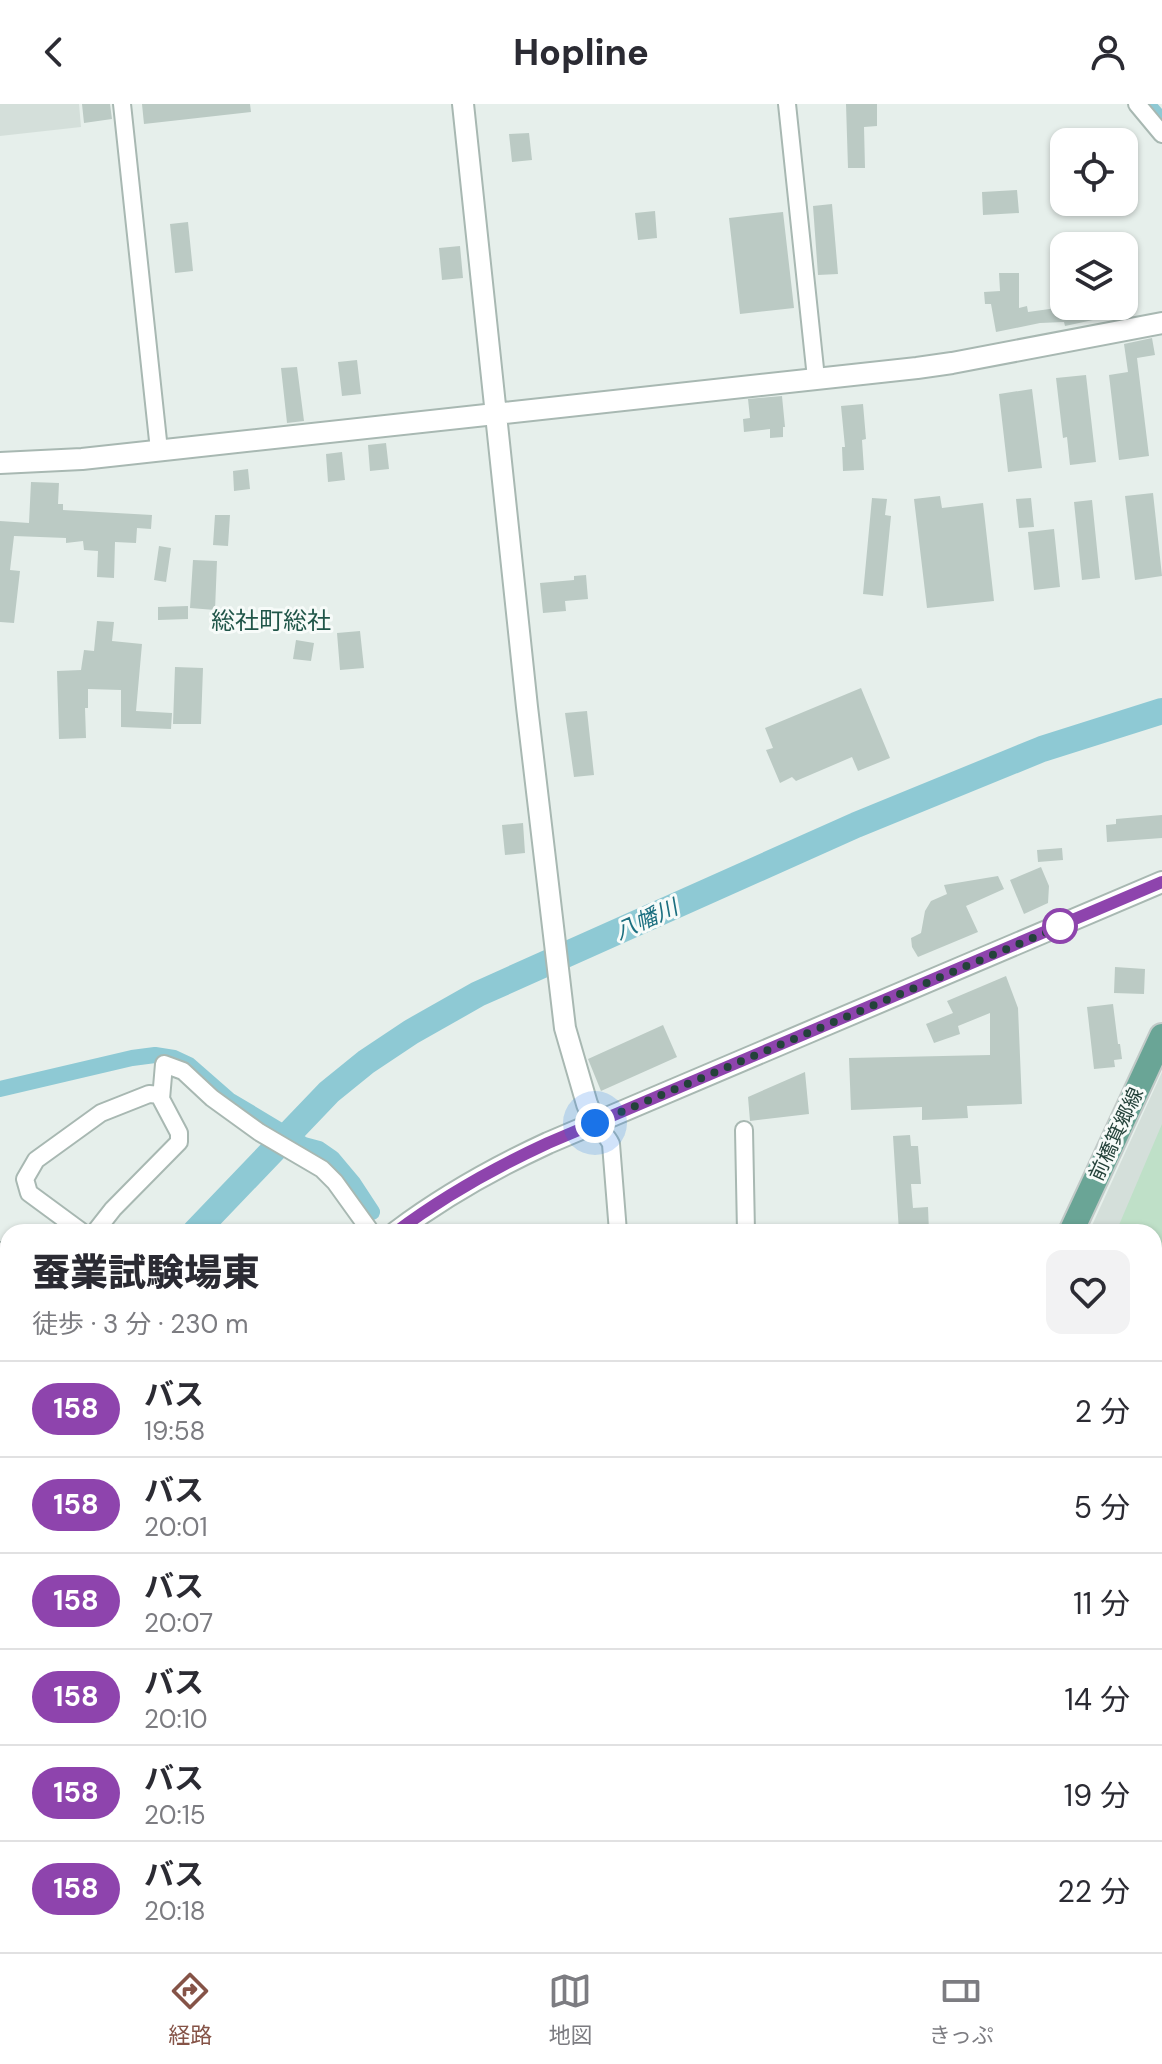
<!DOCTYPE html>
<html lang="ja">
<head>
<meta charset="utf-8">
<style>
  body { margin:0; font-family:"DM Sans","Noto Sans JP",sans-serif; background:#f2f2f3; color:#2b2b33; height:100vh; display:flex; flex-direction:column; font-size:30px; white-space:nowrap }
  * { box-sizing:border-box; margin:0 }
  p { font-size:26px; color:#7c7c81 }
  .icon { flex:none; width:44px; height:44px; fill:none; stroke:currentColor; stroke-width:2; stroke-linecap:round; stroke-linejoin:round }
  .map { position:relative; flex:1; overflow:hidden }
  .side { position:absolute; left:0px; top:1120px; width:1162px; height:728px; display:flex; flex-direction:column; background:#fff; border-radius:24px 24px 0 0; box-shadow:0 2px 6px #0004 }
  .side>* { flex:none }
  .badge { padding:0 16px; border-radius:26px; font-size:28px; line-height:52px }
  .controls { position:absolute; left:1050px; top:24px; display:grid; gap:16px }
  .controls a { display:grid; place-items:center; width:88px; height:88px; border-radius:16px; background:#fff; box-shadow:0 2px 6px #0004; font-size:40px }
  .you { position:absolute; width:40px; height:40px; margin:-20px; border:6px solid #fff; border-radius:50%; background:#1a73e8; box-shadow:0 0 0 12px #1a73e833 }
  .map>.badge { position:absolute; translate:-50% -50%; box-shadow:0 0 0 4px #fff }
  .round { display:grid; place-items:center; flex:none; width:84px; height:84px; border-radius:16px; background:#f2f2f3 }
  .overview { display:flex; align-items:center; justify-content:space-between; height:136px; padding:0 32px }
  h1 { font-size:38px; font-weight:800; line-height:60px }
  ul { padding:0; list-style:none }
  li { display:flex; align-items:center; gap:24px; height:96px; padding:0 32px; border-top:2px solid #e1e1e2 }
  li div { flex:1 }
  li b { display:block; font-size:30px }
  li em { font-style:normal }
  li .badge { min-width:88px; font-weight:700; text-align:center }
  header { display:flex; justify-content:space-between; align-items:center; height:104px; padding:0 32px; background:#fff; font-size:36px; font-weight:800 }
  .menu { display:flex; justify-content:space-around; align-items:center; height:112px; border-top:2px solid #e1e1e2; background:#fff; font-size:22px; color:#7c7c81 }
  .menu a { display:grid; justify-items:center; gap:4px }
  .menu .current { color:#855347 }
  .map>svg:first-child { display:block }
</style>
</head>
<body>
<header><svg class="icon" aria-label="back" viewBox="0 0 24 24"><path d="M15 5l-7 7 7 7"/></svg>Hopline<svg class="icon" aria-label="person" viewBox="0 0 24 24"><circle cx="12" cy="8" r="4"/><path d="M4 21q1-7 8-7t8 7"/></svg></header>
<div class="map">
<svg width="1162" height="1848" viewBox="0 0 1162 1848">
  <rect width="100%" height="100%" fill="#e6efeb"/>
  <path fill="#d4dfda" d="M0 0H79L81 23 0 32Z
    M1162 968V1244L1154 1245V1128H1089Z"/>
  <path fill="#bfe0c8" d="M1162 1020V1225H1154V1128H1116Z
    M566 1840H641L637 1848H566Z"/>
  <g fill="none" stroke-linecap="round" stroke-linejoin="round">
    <path stroke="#8ec9d4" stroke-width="16" d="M1147 0 1162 17
      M0 985 132 954 155 951 174 954 189 961 229 996 304 1041 319 1045 332 1054 353 1079 372 1108"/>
    <path stroke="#8ec9d4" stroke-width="26" d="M195 1128 329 988 366 958 411 928 478 890 856 721 1042 645 1162 607
      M1 1848 8 1791"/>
  </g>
  <path fill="#bbcac4" d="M82 0H110L112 15 84 19Z
    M142 0H250L251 8 144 20Z
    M846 0H877V22L864 23 865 64H848Z
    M529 29 532 56 512 58 509 30Z
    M1017 86 1019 109 983 111 982 88Z
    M832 100 838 170 818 171 813 102Z
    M655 107 657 134 638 136 635 109Z
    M783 108 794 204 740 210 729 114Z
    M188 118 193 167 175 169 170 120Z
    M460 142 463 174 442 176 439 144Z
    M999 169H1019V204L1027 202 1028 208 1071 202H1104L1107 213 1065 222 1064 218 1040 219 996 228 991 200H985L984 188 1000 187Z
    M1152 234 1155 251 1137 254 1149 352 1119 356 1109 271 1128 268 1124 240Z
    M357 256 361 290 342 292 338 258Z
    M297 263 304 317 287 319 281 264Z
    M1086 271 1096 358 1070 361 1067 333 1063 334 1056 274Z
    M1032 285 1042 364 1008 368 999 290Z
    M782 292 785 323H783V333L770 334V325L744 328 743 315 750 314 748 295Z
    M863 300 866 335 862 336 864 366 843 367 842 343H845L841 302Z
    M386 339 389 365 370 367 368 341Z
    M342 348 345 376 328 378 326 350Z
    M248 365 250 385 234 387 233 367Z
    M31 378 59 379 58 400H63V406L152 411 151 425 137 424 136 439 115 438 114 474 97 473 98 447 84 446 83 437 66 439V434L14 432 10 466 20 467 14 519 0 518V417L29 419Z
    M1153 389 1162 472 1135 476 1125 392Z
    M940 392 942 404 983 399 994 497 927 504 914 395Z
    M872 394 887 395 885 411 891 412 883 492 863 490Z
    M1031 394 1034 423 1019 424 1016 395Z
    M1092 396 1100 474 1082 476 1074 398Z
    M215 411H230L228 442 213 441Z
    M1054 425 1060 483 1034 486 1028 428Z
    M159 442 171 444 166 478 154 476Z
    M193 456 217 457 215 506 190 504Z
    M586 471 588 495 565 497 566 507 543 509 540 479 574 476V472Z
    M188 502V515L158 516V503Z
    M97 517 114 518 112 537 142 540 136 607 172 609 171 625 121 623V586L88 585V604H85L86 634 59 635 57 567 81 566 84 546 94 547Z
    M360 527 364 564 340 566 337 529Z
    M296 536 314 539 311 557 293 555Z
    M175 563 203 564 201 620H173Z
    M861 584 890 654 858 667 852 653 796 677 792 673 780 679 766 646 773 644 765 624Z
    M587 607 594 671 574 673 565 609Z
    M1162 711V734L1107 738 1106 721 1116 720V715Z
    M523 719 525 749 505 751 502 721Z
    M1062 744 1063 756 1038 758 1037 746Z
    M1041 763 1049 782 1048 799 1024 810 1010 776Z
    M998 772 1004 785 966 802 978 828 918 853 912 843 911 834 921 829 925 807 931 797 947 790 944 781Z
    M1115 863 1145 865 1144 890 1114 889Z
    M1006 872 1018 904 1022 1000 967 1002 968 1014 922 1016V1003L851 1006 849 954 990 951V909L958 922 960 930 934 939 926 920 953 909 947 897Z
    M1113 900 1118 940H1120L1122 955 1114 956 1115 963 1094 965 1087 903Z
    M663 921 677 953 601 987 588 955Z
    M805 968 809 1010 750 1017 748 993Z
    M910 1031 911 1042H918L921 1080H911L913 1104 928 1103 929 1128H899L893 1032Z"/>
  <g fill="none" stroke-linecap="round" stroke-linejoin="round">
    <g stroke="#a8b8b2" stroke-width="20">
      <path id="minor" d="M122 0 159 346
        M787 0 816 274
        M1137 0 1162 30
        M595 1019C600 1027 607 1031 611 1040L618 1128
        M744 1026 746 1128
        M82 1128 29 1089 25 1075 36 1056 101 1009 149 990 161 991
        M95 1128 113 1105 179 1038V1029L161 995 164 960 183 967 212 994 259 1028 322 1065 335 1078 371 1128
        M0 1147 8 1153
        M0 1659 8 1607
        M0 1688 8 1689
        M81 1848V1840
        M170 1848V1840
        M386 1848V1840
        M481 1848V1840
        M558 1848 559 1840"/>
    </g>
    <g stroke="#a8b8b2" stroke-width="24">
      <path id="tertiary" d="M463 0 527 603 565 924 587 1000 595 1019
        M0 359 82 355 917 264 952 259 1162 219
        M396 1128C444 1092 494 1064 548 1039L1162 778
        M1154 1257H1162
        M0 1469 8 1462"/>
    </g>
    <g stroke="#c2cac8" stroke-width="28">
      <path id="primary" d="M1071 1128 1162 932
        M848 1840 849 1848"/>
    </g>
    <use href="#minor" stroke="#fff" stroke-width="16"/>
    <use href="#tertiary" stroke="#fff" stroke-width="20"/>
    <use href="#primary" stroke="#6aa596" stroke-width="24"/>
    <g stroke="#5f7d75" stroke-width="7">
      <path id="rail" d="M1154 1768 1162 1763
        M1154 1787 1162 1782
        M1029 1848 1042 1840
        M1061 1848 1073 1840"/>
    </g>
    <use href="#rail" stroke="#f7fbf9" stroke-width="4" stroke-dasharray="12" stroke-linecap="butt"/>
  </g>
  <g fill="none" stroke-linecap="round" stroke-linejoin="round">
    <g stroke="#fff" stroke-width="18">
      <path id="line" d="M396 1128C444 1092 494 1064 548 1039L1162 778"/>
    </g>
    <use href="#line" stroke="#8e44ad" stroke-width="12"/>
    <path stroke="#24423a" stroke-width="8" stroke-dasharray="0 14.4" d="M595 1019 1066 820 1060 822"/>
  </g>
  <circle fill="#fff" stroke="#8e44ad" stroke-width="4" cx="1060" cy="822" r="16"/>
  <g text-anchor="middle" stroke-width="6" stroke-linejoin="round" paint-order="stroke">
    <g font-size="20" fill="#24423a" stroke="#f7fbf9">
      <text transform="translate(1116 1030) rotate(-65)" y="7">前橋箕郷線</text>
    </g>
    <g font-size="22" font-style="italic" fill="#1c6f80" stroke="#f7fbf9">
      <text transform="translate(646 815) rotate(-24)" y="8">八幡川</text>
    </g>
    <g font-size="24" fill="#1f5548" stroke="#f7fbf9">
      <text x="271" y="525">総社町総社</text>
    </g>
  </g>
</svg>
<div class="controls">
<a><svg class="icon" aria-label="locate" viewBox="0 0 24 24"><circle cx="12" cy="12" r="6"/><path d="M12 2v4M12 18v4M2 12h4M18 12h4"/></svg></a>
<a><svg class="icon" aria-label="layers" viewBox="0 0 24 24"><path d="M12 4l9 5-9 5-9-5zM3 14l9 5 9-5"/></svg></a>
</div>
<div class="you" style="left:595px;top:1019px"></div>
<section class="side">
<div class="overview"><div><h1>蚕業試験場東</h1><p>徒歩 · 3 分 · 230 m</p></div><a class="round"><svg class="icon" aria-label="heart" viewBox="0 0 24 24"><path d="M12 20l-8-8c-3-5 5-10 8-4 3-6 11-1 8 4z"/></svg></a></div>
<ul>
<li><span class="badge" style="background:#8e44ad;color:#fff">158</span><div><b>バス</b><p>19:58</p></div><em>2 分</em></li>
<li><span class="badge" style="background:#8e44ad;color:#fff">158</span><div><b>バス</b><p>20:01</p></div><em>5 分</em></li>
<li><span class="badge" style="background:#8e44ad;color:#fff">158</span><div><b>バス</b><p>20:07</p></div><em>11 分</em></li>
<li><span class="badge" style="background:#8e44ad;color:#fff">158</span><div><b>バス</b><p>20:10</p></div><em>14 分</em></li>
<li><span class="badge" style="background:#8e44ad;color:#fff">158</span><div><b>バス</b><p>20:15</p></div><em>19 分</em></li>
<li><span class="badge" style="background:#8e44ad;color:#fff">158</span><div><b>バス</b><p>20:18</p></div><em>22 分</em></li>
</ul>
</section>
</div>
<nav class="menu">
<a class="current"><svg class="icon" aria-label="directions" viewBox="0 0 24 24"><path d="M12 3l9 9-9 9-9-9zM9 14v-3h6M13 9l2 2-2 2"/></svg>経路</a>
<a><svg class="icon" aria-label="map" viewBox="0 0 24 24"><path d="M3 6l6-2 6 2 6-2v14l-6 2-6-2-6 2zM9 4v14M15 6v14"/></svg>地図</a>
<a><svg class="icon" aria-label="tickets" viewBox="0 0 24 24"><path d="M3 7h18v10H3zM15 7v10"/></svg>きっぷ</a>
</nav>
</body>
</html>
